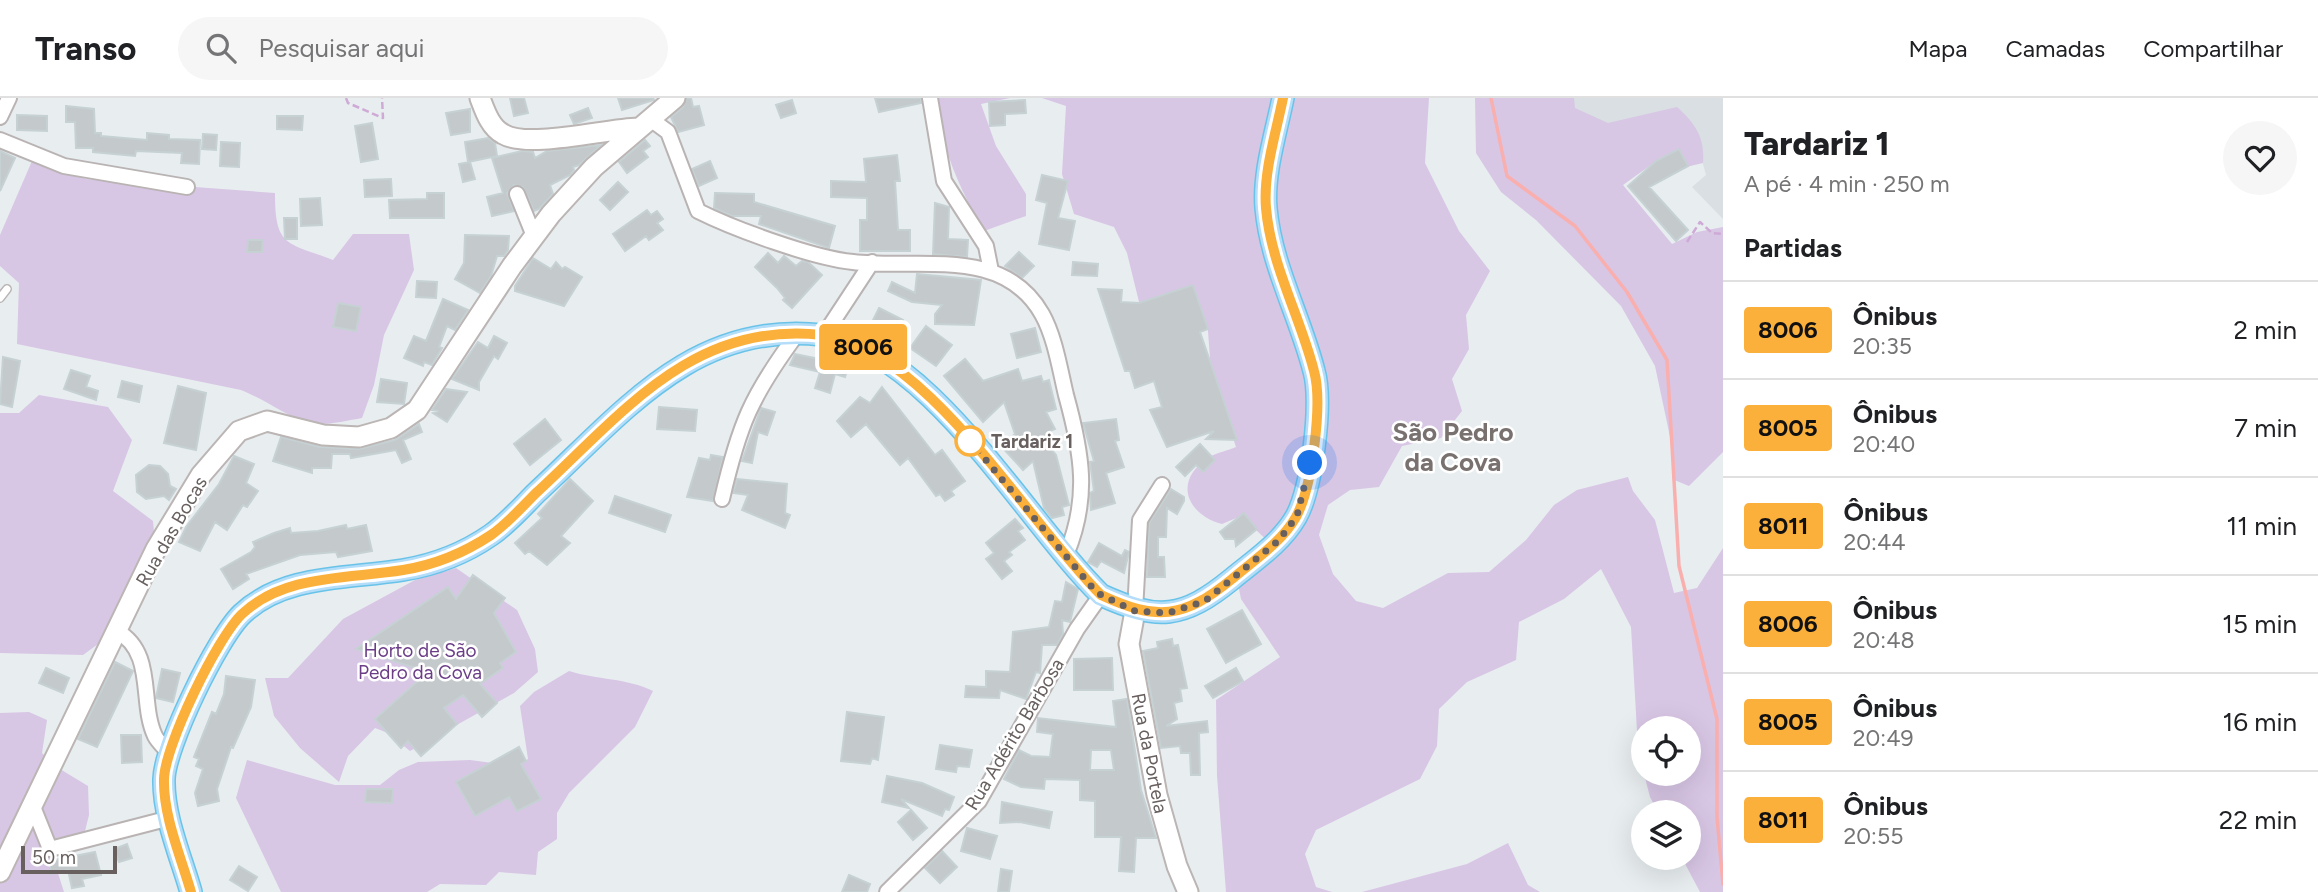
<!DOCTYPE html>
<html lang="pt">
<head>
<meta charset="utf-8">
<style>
  body { margin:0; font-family:Figtree,sans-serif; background:#f6f6f6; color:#202124; height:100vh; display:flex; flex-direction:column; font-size:26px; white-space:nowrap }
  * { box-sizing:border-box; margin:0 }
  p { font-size:23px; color:#757577 }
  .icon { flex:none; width:38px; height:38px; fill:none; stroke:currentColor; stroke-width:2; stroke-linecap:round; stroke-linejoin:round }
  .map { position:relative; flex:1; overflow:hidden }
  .panel { display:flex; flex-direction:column; background:#fff; width:595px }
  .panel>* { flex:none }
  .badge { padding:0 14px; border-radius:5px; font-size:24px; line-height:46px }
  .buttons { position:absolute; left:1631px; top:618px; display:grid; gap:14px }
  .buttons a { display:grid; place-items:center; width:70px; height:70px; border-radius:50%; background:#fff; box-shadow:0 7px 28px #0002; font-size:35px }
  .scale { position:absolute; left:21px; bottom:18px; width:96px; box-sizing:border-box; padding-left:7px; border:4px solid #67605f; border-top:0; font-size:19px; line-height:24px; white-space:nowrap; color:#67605f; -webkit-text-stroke:5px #fff; paint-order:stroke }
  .you { position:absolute; width:35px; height:35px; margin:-18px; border:5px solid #fff; border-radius:50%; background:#1a73e8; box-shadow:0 0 0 10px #1a73e833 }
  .map>.badge { position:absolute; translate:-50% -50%; box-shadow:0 0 0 4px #fff }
  h2 { padding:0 21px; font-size:26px; line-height:63px }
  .round { display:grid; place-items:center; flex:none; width:74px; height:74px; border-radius:37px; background:#f6f6f6 }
  .overview { display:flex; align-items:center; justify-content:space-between; height:119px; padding:0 21px }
  h1 { font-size:33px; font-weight:800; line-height:52px }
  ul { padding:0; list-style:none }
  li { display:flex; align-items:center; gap:21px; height:98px; padding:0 21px; border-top:2px solid #e0e0e0 }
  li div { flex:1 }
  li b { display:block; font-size:26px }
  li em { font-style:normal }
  li .badge { min-width:77px; font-weight:700; text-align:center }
  header { display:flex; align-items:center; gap:42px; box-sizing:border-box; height:98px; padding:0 35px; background:#fff; border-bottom:2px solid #e0e0e0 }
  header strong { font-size:33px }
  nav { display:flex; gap:38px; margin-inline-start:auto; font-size:24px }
  .search { width:490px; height:63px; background:#f6f6f6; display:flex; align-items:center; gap:18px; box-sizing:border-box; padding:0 24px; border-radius:38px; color:#757577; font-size:26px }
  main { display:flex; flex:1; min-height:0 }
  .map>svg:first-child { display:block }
</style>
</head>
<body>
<header>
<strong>Transo</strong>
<div class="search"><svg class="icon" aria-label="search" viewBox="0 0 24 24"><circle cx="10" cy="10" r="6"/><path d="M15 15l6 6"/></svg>Pesquisar aqui</div>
<nav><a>Mapa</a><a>Camadas</a><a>Compartilhar</a></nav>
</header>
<main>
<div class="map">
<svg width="1723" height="794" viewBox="0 0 1723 794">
  <rect width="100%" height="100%" fill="#e8edf0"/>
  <path fill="#d9dfe3" d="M1566 0H1723V121L1692 89 1706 77 1700 55 1576 41Z"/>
  <path fill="#d8c6e5" d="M934 0H1010L981 6 996 48 1026 96V118L984 133C957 86 944 54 934 0Z
    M1042 0H1429L1425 65 1459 133 1490 173 1466 217 1469 251 1452 281 1462 313 1441 340 1402 348 1379 389 1350 392 1328 407 1319 437 1333 476 1356 503 1383 510 1448 475 1489 474 1526 442 1554 407 1577 392 1628 379 1633 393 1655 422 1674 495 1697 490 1723 450V794H1700L1682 760H1689V714H1658L1650 699 1644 676H1689V630H1643V672L1638 650 1631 529 1601 471 1564 501 1519 524 1516 562 1467 584 1439 611 1437 648 1420 681 1316 732 1305 756 1316 789 1332 794H1226L1217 678 1216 602 1280 559 1241 501 1238 486 1274 449 1241 418 1222 426C1185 416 1173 381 1210 359 1217 354 1228 353 1236 349L1211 274 1208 233 1193 190 1140 208 1127 155 1114 129 1074 116 1062 76 1066 8Z
    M1475 0H1574L1575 10 1608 25 1677 9C1696 26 1705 40 1703 65L1686 69 1662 59 1623 87 1672 146 1697 134 1723 129V354L1689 388 1672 381V348L1655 268 1621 208 1536 122 1501 94 1476 55Z
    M32 63H45L86 81 275 95C275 149 286 144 333 162L353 136H409L414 172 384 237 374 287 362 320C344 323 324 329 306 324 288 319 262 300 241 292L17 246 19 185 0 168V137Z
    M39 297 108 309 132 342 113 393 153 423 156 456 116 533 83 557 0 555V315H19Z
    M456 470 517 512 535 551 538 574 514 595 410 653 388 635 375 630 348 658 339 684 300 650 274 618 265 580H288L343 521 415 482Z
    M569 573C597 582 627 580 653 593L635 629 569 695 557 715V741L538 754 536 777 499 774 486 787 440 786 427 794H281L236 700 247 662 335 687H380L399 672 418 664 470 662 515 668 528 661 520 608 534 594Z
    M29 614 47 622 42 655 55 668 88 688 89 717 84 737 47 741 64 794H0V615Z
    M1508 745 1528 787 1540 794H1362L1467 766Z"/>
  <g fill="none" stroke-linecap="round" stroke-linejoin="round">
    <path stroke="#f9afae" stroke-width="3.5" d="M1491 0 1507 78 1575 128 1627 194 1667 262 1679 468 1717 621V719L1723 786"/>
  </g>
  <path fill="#c4c9cb" stroke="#c6d1d4" stroke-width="2" fill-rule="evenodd" d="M510 0H524L528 15 514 18Z
    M618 0H653L654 2 622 12Z
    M687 0H691L693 9 699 8 704 27 678 34 671 19 683 9Z
    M875 0H921V5L879 14Z
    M792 2 796 15 781 20 776 7Z
    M1025 2 1026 15 1005 16V27L990 28 989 4Z
    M66 8 94 11 95 35H101V38L147 42V35L169 37V41L200 42 199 66 181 65 182 55 136 53 135 58 93 54V50H76L75 24H66Z
    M588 10 592 20 574 26 570 17Z
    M470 11V34L451 37 446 15Z
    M17 17 47 18V33L17 32Z
    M277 18H303L302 32 277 31Z
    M372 25 378 61 361 64 355 28Z
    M203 36 217 37 216 52 202 51Z
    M488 40 495 45 497 58 468 64 465 44Z
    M645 42 650 48 643 53 648 59 627 75 619 64Z
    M221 44 240 45 239 69 220 68Z
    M601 47 579 67 573 69 574 72 570 77 550 87 553 96 539 111 534 113 523 89 514 87 507 95 514 113 492 118 487 99 503 95 492 60 522 53 533 54 535 60 547 53Z
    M1679 51 1688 68 1649 89 1688 132 1676 143 1628 88 1656 63Z
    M0 53 15 60 0 93Z
    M897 57 900 83H895L898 132H910V153H860V122H867V100L831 99V83L866 84 864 61Z
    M710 63 717 80 699 88 692 71Z
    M470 64 475 81 463 84 459 66Z
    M1042 77 1068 83 1058 120 1075 123 1069 152 1039 146 1047 105 1036 102Z
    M391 81 392 98 365 99 364 82Z
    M618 84 628 94 610 112 600 102Z
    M427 95H444V120H390L389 102 427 101Z
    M715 95 754 96V104L835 128 829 150 759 126 761 118H732L714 110Z
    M320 100 322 127 301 128 300 101Z
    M935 105 949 109 948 141 968 142 967 159 933 156Z
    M647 112 651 117 657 113 663 121 657 125 663 132 649 142 646 138 625 153 613 136Z
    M284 120H297V141H285Z
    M465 137 509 138 508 152 504 158H497L491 178 480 195 455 181 464 165Z
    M248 142H263L262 154H247Z
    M1019 154 1034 168 1022 180 1005 168Z
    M768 155 778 165 784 158 796 168 802 163 808 164 822 177 792 210 783 202 785 200 777 190 755 169Z
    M533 160 551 171 556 164 562 171 565 169 582 179 564 208 515 193V188Z
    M1073 164 1098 166 1097 178 1072 177Z
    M917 176 981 182 974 227 935 226V216L942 207 912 204 888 193 892 184 915 195Z
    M417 183 437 184 436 200 416 199Z
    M1193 187 1208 231 1200 234 1237 342 1206 341 1214 333 1167 349 1150 312 1162 309 1154 283 1135 290 1130 273H1125L1098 191 1122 192 1121 204 1139 205Z
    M443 201 468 212 455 232 447 228 439 249 442 250 432 267 424 264 423 268 404 260 414 238 426 243Z
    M338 205 361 209 356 233 333 229Z
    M879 210 903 222 894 240 870 228Z
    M926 228 952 247 936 268 910 250Z
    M1035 230 1041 254 1017 260 1011 236Z
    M494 238 507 245 498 261 494 258 479 284V292L452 281 478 244 488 250Z
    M795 256 849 267 845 279 835 276 830 295 815 290 820 274 790 267Z
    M3 259 20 263 12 309 0 306Z
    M965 261 983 283 1018 271 1022 283 1041 278 1043 284 1049 282 1056 311 1046 314 1055 331 1050 333 1053 342 1046 345 1056 357 1069 407 1062 409 1064 417 1052 420 1044 410 1033 363 1023 372 1001 348 1015 336 1004 304 983 324 944 278Z
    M71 272 90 278 86 289 98 293 96 302 64 291Z
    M381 281 407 285 404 306 377 304Z
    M122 283 142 288 139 304 118 299Z
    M178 288 206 295 196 352 164 345Z
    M882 289 935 357 942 352 965 383 951 393 954 397 945 403 940 396 936 398 908 360 900 367 866 326 851 339 837 323 860 299 870 305Z
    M446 291 467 294 447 324 433 315 439 313 432 312Z
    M659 309 697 312 695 333 657 331Z
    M761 310 775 314 767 337 758 334 752 365 742 363Z
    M545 321 561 342 530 367 514 346Z
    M1116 321 1119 342 1115 343 1124 369 1106 375 1115 405 1091 412 1090 395 1094 393 1090 364 1094 363 1083 325Z
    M419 326 422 334 403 342 411 361 402 365 396 352 351 360 350 356H332L331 370H312V375L273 363 281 339 320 349 359 351 395 342Z
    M1200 346 1215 362 1203 374 1196 367 1185 378 1176 369Z
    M711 357 723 359 713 403 687 399 699 360 710 362Z
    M234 358 254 366 246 385 258 393 247 409 243 407 227 432 215 424 200 453 179 444 186 429 219 386Z
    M149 367 160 368 168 376 170 388 176 391 169 402 164 398 146 401 137 394 136 377Z
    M570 381 593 403 561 438 570 445 547 467 529 453 525 456 515 445 542 420 538 416Z
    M737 381 787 386 785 415 790 417 785 430 742 412 748 397 733 395Z
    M1171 391 1184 399V403L1177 416 1167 410 1166 439H1158V459H1164L1165 479H1147L1149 425Z
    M615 398 671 417 665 434 609 415Z
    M1244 415 1257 431 1236 448 1235 441H1225L1220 434Z
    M1015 421 1023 430 1018 433 1025 442 1009 454 1012 457 1004 463 1012 473 1002 481 986 461 994 455 986 445Z
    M346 427 347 431 366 427 372 453 338 459 336 454 300 457 246 476 249 481 233 491 221 471 251 454 255 449 253 444 274 435 290 430 291 435 318 433Z
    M1099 445 1122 458 1125 452 1129 454 1124 475 1101 463 1097 469 1088 464Z
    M473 477 505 500 494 515 516 554 500 565 503 570 480 586 497 605 482 619 463 597 444 610 457 626 421 658 408 643 401 650 375 621 428 574 356 551 448 489 456 501Z
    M1066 484 1078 491 1070 524 1062 522 1063 536 1057 547H1042L1040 575 1036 574 1026 601 1000 592 999 600 965 599 966 588 986 589V573L1010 574 1013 534 1049 529 1055 503 1062 504Z
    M1242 512 1261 546 1226 565 1207 531Z
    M1172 541 1173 548 1178 547 1187 590 1180 591 1182 603 1174 605 1177 621 1166 628 1207 623 1208 634 1199 635 1200 677H1191L1190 655H1181L1180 648 1161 650 1143 553 1158 550 1157 544Z
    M1112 560 1113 592H1074V561Z
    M115 564 133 573 97 649 78 641Z
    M46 570 69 580 63 595 39 585Z
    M1236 570 1243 583 1213 600 1205 588Z
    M162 571 180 575 173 604 156 600Z
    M226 578 255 582 251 609 233 650 231 649 217 691 219 703 198 708 195 695 203 671 196 668 199 661 194 659 212 614 216 616 224 596Z
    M1127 601 1141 692 1156 740H1136L1134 774 1119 773 1121 739H1095V703L1080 702V682L1045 681 1044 691 1021 689 1004 681 1019 652 1031 658 1050 659 1053 636 1037 634 1038 620 1116 629 1113 603ZM1091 652H1111L1114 672H1090Z
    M847 614 884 619 878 662 872 660 870 666 841 663Z
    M121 637H141L142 664 122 665Z
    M940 647 972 652 969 669 957 668 956 674 936 671Z
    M519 649 526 663 521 666 541 701 517 713 509 699 475 718 456 684Z
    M887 678 922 685 954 699 949 712 945 711 942 718 901 701 909 710 882 704Z
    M366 691H393L392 705 365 704Z
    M1002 704 1052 714 1049 730 1020 724 1000 725Z
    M911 712 927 730 913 742 898 724Z
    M967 730 997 738 990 761 961 753Z
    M127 746 132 760 119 764 114 751Z
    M942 753 957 769 940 785 925 770Z
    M95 754 101 777 82 781 84 788 72 790 68 772 51 776 49 763Z
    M239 768 257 779 248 793 230 782Z
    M1001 771 1012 773 1009 794H998Z
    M849 777 870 786 867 794H842Z"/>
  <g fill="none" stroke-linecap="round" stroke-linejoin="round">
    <g stroke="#b9b4b3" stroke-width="10">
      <path id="lane" d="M0 200 7 191"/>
    </g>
    <g stroke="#b9b4b3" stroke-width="18">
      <path id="street" d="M930 0 944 83 986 148 991 173
        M0 19 9 0
        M649 20 668 34 698 113C734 131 813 160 853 164 917 172 1003 147 1042 216 1055 239 1060 272 1066 297 1082 355 1090 400 1066 457
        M0 42 64 68 187 89
        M517 96 534 138
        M824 237 872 164
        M722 401C739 327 751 298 797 236
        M1135 513 1140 422 1162 387
        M117 533C156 555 139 604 155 638 158 644 165 650 169 655
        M32 706 50 751 170 720
        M887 794 979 703 1077 531 1101 497"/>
    </g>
    <g stroke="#bbb5b4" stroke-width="23">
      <path id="secondary" d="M480 0C485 13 490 29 503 36 528 51 605 31 638 30
        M1135 513 1129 546 1157 697 1177 768 1188 794
        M0 774 156 451 201 377 239 333 267 323 323 337 359 339 391 330 417 312 512 168 551 116 594 69 675 0"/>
    </g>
    <g stroke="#69c3e8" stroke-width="24">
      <path id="primary" d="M191 794C181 759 163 718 164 681 165 648 217 540 242 516 284 476 349 481 403 472 434 467 465 455 491 437 507 426 522 409 536 395 621 317 693 222 822 237 929 250 1027 425 1101 497 1158 523 1183 521 1232 481 1255 462 1281 445 1296 419 1312 391 1323 304 1314 273 1300 218 1271 167 1266 110 1263 75 1276 35 1283 0"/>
    </g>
    <path stroke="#cfaad6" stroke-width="2.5" stroke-dasharray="7 3.5" stroke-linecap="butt" d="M346 0 348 5 383 20 382 0
      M1687 144 1700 124 1712 135 1723 136"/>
    <use href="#lane" stroke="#fff" stroke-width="7"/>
    <use href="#street" stroke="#fff" stroke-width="14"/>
    <use href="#secondary" stroke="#fff" stroke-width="19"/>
    <use href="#primary" stroke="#b3ddf9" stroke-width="21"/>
  </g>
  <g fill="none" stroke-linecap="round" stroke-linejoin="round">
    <g stroke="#fff" stroke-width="16">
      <path id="line" d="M191 794C181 759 163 718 164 681 165 647 217 540 242 516 284 476 349 481 403 472 434 467 464 455 491 437 507 426 522 409 536 395 621 317 693 222 822 237 927 250 1028 425 1101 497 1157 523 1183 521 1232 481 1254 462 1281 445 1296 419 1312 390 1323 305 1314 273 1300 218 1271 167 1266 110 1263 75 1276 35 1283 0"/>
    </g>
    <use href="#line" stroke="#fbb03b" stroke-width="10"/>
    <path stroke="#67605f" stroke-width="7" stroke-dasharray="0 12.6" d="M970 343 1091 488 1101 497 1135 513 1168 515 1205 503 1279 442 1297 418 1310 365"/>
  </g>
  <circle fill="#fff" stroke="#fbb03b" stroke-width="3.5" cx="970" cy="343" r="14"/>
  <g text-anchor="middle" stroke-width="5" stroke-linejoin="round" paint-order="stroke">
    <g font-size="19" font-weight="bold" fill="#67605f" stroke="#fff" text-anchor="start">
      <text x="991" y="350">Tardariz 1</text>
    </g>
    <g font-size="19" fill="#67605f" stroke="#fff">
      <text transform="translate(171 433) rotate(-60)" y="7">Rua das Bocas</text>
      <text transform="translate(1014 636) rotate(-59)" y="7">Rua Adérito Barbosa</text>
      <text transform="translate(1150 655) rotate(79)" y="7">Rua da Portela</text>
    </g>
    <g font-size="19" fill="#6b3d87" stroke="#fff">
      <text x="420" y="559">Horto de São<tspan x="420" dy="22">Pedro da Cova</tspan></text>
    </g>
    <g font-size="26" font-weight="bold" fill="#787170" stroke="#fff">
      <text x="1453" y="343">São Pedro<tspan x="1453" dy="30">da Cova</tspan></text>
    </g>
  </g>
</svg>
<div class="buttons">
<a><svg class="icon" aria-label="locate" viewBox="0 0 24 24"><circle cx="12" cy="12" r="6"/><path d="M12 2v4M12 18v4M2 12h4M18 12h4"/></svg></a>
<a><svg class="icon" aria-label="layers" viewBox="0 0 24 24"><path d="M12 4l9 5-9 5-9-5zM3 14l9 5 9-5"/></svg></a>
</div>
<div class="scale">50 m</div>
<div class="you" style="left:1310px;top:365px"></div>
<b class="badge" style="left:863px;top:249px;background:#fbb03b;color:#111">8006</b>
</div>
<section class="panel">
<div class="overview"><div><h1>Tardariz 1</h1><p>A pé · 4 min · 250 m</p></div><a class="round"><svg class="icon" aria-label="heart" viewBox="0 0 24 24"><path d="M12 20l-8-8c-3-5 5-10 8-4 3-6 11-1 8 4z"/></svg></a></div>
<h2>Partidas</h2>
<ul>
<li><span class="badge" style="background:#fbb03b;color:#111">8006</span><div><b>Ônibus</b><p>20:35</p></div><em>2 min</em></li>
<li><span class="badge" style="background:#fbb03b;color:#111">8005</span><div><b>Ônibus</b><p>20:40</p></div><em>7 min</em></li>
<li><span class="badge" style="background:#fbb03b;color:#111">8011</span><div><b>Ônibus</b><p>20:44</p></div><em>11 min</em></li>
<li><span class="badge" style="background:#fbb03b;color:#111">8006</span><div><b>Ônibus</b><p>20:48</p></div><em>15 min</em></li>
<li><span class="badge" style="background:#fbb03b;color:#111">8005</span><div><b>Ônibus</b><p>20:49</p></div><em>16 min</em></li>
<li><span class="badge" style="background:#fbb03b;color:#111">8011</span><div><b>Ônibus</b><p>20:55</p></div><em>22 min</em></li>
</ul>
</section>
</main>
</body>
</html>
